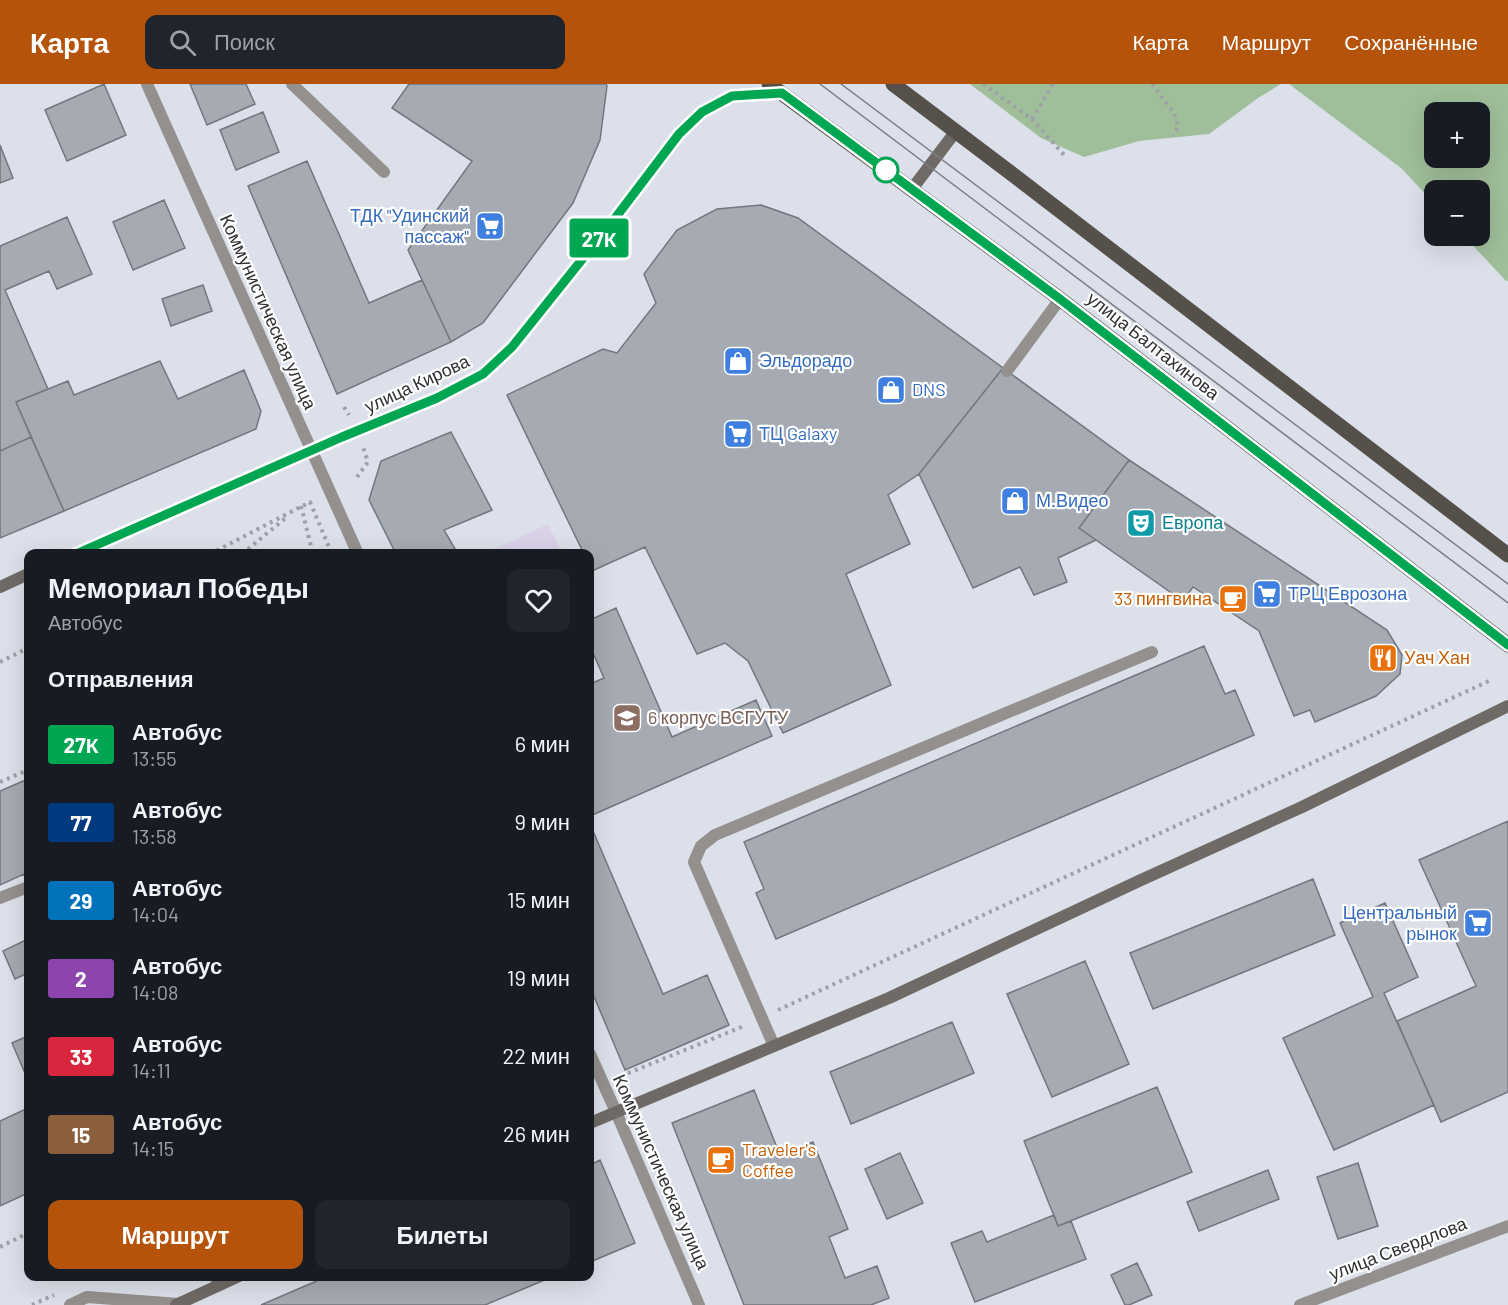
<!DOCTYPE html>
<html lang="ru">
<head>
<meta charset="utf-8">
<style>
  body { margin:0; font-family:Barlow,sans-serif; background:#20242c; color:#f1f3f6; height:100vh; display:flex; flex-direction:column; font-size:22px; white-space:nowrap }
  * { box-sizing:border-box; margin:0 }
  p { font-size:20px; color:#9ea1a6 }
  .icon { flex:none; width:33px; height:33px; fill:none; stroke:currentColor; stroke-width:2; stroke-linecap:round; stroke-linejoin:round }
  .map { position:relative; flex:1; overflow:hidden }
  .sheet { position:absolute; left:24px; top:465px; width:570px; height:732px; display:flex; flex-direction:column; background:#171b24; border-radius:12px; box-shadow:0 6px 24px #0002 }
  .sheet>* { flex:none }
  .badge { padding:0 12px; border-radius:4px; font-size:21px; line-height:39px }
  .fabs { position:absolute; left:1424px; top:18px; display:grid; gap:12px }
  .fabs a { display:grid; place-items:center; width:66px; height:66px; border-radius:12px; background:#171b24; box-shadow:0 6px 24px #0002; font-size:30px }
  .map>.badge { position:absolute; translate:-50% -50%; box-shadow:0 0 0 3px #fff }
  h2 { padding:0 24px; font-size:22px; line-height:54px }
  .round { display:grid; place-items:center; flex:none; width:63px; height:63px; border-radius:12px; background:#20242c }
  .head { display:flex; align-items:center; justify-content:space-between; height:102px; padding:0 24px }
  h1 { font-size:28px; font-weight:700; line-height:45px }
  .primary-button { display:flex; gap:12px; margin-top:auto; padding:12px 24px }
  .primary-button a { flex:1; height:69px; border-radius:12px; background:#b45309; color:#fff; font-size:24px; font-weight:700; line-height:69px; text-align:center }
  .primary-button a+a { background:#20242c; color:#f1f3f6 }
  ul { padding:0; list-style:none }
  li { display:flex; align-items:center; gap:18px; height:78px; padding:0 24px }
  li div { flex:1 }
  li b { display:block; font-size:22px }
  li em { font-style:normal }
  li .badge { min-width:66px; font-weight:700; text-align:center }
  header { display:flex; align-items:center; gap:36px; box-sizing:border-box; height:84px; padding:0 30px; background:#b45309; color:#fff }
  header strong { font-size:28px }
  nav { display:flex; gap:33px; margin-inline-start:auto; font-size:21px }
  .search { width:420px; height:54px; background:#20242c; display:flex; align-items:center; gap:15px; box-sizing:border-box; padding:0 21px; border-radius:12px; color:#9ea1a6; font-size:22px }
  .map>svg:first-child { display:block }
</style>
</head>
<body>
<header>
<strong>Карта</strong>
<div class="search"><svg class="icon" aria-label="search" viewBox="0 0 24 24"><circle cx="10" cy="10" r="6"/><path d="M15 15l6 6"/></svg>Поиск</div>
<nav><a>Карта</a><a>Маршрут</a><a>Сохранённые</a></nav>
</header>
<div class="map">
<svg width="1508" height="1221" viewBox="0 0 1508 1221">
  <rect width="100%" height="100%" fill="#dbe0ea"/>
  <path fill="#dad2e7" d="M548 440 562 469H486Z"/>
  <path fill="#a0be9a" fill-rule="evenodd" d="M970 0H1281L1258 14 1209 50 1139 57 1084 73 1041 54Z
    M1289 0H1508V197H1506L1464 152H1479V106H1434V119L1401 84ZM1479 28V74H1434V28Z"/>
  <path fill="#a5aab3" stroke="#72777f" stroke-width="1.5" d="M104 0 126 51 67 77 45 26Z
    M190 0H246L255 20 207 41Z
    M409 0H606L607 2 600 56 573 119 483 239 451 258 408 166 472 77 392 24Z
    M263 28 279 68 236 86 220 46Z
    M0 61 13 94 0 99Z
    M307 77 369 219 422 196 451 258 337 310 248 102Z
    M164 116 185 164 133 186 113 138Z
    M761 121 798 134 1003 284 919 390 888 411 910 460 846 490 891 601 783 649 748 577 725 559 697 570 645 463 592 487 590 481V470H584L507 311 603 265 617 269 656 219 644 190 677 146 717 125Z
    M67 133 92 190 57 205 49 187 5 206 48 305 16 318 31 353 0 367V162Z
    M203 201 212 227 171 242 162 215Z
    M160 277 178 315 244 286 261 327 256 345 64 427 16 318 68 297 74 311Z
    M1003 284 1129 376 1079 444 1096 456 1058 474 1067 498 1034 511 1020 483 973 504 919 390Z
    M451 348 492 426 444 446 458 470H396L369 416 381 377Z
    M31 353 64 427 0 454V367Z
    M1129 376 1387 546 1402 571 1400 590 1376 612 1315 638 1310 626 1294 632 1259 547 1193 503 1183 517 1079 444Z
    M616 524 672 653 756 616 772 652 590 732V600L604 594 590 562V536Z
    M1204 562 1225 610 1235 606 1254 651 776 855 756 809 764 805 744 758Z
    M28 695V798L24 790 0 801V707Z
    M1508 737V1008L1441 1038 1397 937 1476 902 1419 776Z
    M590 740 663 910 707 891 729 941 625 986 590 903Z
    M1313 795 1335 851 1153 925 1130 869Z
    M1385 819 1418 893 1384 909 1434 1021 1334 1066 1283 954 1373 913 1340 839Z
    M28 855V889L15 895 3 867Z
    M1085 877 1129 980 1052 1013 1007 910Z
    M952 938 974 989 851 1040 830 988Z
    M28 952V993L27 994 12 959Z
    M1157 1003 1192 1088 1058 1142 1024 1057Z
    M754 1006 780 1071 813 1058 848 1145 829 1153 845 1194 877 1182 889 1214 871 1221H744L672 1039Z
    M28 1024V1109L0 1122V1037Z
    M900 1069 923 1119 887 1135 865 1085Z
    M600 1076 635 1159 590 1178V1081Z
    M1358 1079 1378 1142 1338 1155 1317 1093Z
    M1268 1086 1279 1115 1199 1147 1187 1118Z
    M1054 1131 1058 1142 1071 1137 1086 1175 975 1218 951 1159 982 1147 987 1158Z
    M1137 1179 1152 1211 1129 1221H1125L1111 1191Z
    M328 1192H554L485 1221H261Z"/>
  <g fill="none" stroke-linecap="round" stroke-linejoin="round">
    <path stroke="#9da0a8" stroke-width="4" stroke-dasharray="3 4.5" stroke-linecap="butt" d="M983 0 1032 35 1065 72
      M1152 0 1174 29 1178 42 1174 52
      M1032 35 1053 0
      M344 323 349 331
      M357 393 368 378 363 363
      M301 422 313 470
      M210 470 310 418 332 470
      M242 470 288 432
      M0 578 28 564
      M0 698 28 686
      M778 926 1489 597
      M621 992 744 942
      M0 1163 28 1149
      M32 1221 54 1211"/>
    <path stroke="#93908d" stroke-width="12" d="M292 0 384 88
      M1007 287 1060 215
      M0 814 28 803
      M774 962 694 778 701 762 715 751 1152 568
      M215 1192 219 1201
      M70 1221 87 1213 179 1220"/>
    <path stroke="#93908d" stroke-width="12" d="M147 0 358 470
      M590 970 616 1028 699 1221
      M1300 1221 1508 1142"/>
    <path stroke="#6f6a65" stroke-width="12" d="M912 105 956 47
      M76 470 358 346 437 314 483 290 512 263 616 133 679 50 702 28 732 12 781 9
      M0 503 28 490
      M590 1039 889 914 1141 796 1302 723 1508 622
      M176 1221 239 1192"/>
    <path stroke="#55504a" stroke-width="15" d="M769 0 1060 215 1508 561
      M893 0 1016 93 1508 471"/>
    <path stroke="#7b7e85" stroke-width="1.5" d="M820 0 1508 519
      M841 0 1508 500"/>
  </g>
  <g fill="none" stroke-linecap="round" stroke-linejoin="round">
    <g stroke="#fff" stroke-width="14">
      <path id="line" d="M76 470 342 353 437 314 483 290 512 263 616 133 679 50 702 28 732 12 782 9 1060 215 1508 561"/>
    </g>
    <use href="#line" stroke="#00a651" stroke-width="9"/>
  </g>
  <defs>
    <g id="supermarket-square" transform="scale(1.5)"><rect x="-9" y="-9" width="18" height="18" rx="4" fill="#3f7fe0" stroke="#fff"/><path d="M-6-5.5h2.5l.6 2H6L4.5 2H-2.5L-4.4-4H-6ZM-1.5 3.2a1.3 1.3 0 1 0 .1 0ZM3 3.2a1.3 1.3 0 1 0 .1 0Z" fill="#fff"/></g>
    <g id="shop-square" transform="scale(1.5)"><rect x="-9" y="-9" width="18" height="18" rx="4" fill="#3f7fe0" stroke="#fff"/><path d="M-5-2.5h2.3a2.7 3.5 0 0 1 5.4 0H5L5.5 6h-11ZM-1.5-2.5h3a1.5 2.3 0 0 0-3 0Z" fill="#fff"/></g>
    <g id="theatre-square" transform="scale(1.5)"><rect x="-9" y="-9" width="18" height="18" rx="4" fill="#0f9aa8" stroke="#fff"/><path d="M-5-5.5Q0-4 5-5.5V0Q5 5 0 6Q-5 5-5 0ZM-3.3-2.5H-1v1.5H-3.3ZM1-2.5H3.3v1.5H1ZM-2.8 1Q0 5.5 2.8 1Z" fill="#fff"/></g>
    <g id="cafe-square" transform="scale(1.5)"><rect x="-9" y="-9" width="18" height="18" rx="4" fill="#e8710a" stroke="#fff"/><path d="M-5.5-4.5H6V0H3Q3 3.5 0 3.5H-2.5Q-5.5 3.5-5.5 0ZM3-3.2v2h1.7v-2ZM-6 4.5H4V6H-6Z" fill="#fff"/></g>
    <g id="restaurant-square" transform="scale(1.5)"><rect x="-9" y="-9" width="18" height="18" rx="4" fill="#e8710a" stroke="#fff"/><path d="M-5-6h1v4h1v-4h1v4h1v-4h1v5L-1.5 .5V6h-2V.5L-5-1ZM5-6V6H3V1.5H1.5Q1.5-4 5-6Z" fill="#fff"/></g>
    <g id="university-square" transform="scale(1.5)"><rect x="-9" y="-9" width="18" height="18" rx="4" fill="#8d6e63" stroke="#fff"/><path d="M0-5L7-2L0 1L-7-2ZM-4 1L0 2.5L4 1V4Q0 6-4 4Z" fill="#fff"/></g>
  </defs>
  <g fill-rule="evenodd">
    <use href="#supermarket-square" x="490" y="142"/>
    <use href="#shop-square" x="738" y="277"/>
    <use href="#shop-square" x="891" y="306"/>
    <use href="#supermarket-square" x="738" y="350"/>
    <use href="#shop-square" x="1015" y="417"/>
    <use href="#theatre-square" x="1141" y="439"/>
    <use href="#supermarket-square" x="1267" y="510"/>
    <use href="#cafe-square" x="1233" y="515"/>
    <use href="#restaurant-square" x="1383" y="574"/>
    <use href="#university-square" x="627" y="634"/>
    <use href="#supermarket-square" x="1478" y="839"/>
    <use href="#cafe-square" x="721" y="1076"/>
  </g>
  <circle fill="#fff" stroke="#00a651" stroke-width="3" cx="886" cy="86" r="12"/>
  <g text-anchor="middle" stroke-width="4.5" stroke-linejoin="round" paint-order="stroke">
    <g font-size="18" fill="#366cbe" stroke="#fff" text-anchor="start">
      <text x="469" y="138" text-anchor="end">ТДК "Удинский<tspan x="469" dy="21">пассаж"</tspan></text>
      <text x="759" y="283">Эльдорадо</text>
      <text x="912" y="312">DNS</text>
      <text x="759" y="356">ТЦ Galaxy</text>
      <text x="1036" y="423">М.Видео</text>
      <text x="1288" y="516">ТРЦ Еврозона</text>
      <text x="1457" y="835" text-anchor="end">Центральный<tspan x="1457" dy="21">рынок</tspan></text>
    </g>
    <g font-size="18" fill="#2e3034" stroke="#fff">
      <text transform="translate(268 228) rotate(66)" y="6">Коммунистическая улица</text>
      <text transform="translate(1153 262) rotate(38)" y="6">улица Балтахинова</text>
      <text transform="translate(417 300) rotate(-25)" y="6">улица Кирова</text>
      <text transform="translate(661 1088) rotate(66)" y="6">Коммунистическая улица</text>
      <text transform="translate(1398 1165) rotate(-21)" y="6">улица Свердлова</text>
    </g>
    <g font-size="18" fill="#0d838f" stroke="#fff" text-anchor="start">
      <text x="1162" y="445">Европа</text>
    </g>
    <g font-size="18" fill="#c56008" stroke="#fff" text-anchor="start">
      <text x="1212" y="521" text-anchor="end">33 пингвина</text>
      <text x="1404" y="580">Уач Хан</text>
      <text x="742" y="1072">Traveler's<tspan x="742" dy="21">Coffee</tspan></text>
    </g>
    <g font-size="18" fill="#785e54" stroke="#fff" text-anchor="start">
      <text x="648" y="640">6 корпус ВСГУТУ</text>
    </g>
  </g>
</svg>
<div class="fabs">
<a>+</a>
<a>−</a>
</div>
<b class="badge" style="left:599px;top:154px;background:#00a651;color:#fff">27К</b>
<section class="sheet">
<div class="head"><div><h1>Мемориал Победы</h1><p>Автобус</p></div><a class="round"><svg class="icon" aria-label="heart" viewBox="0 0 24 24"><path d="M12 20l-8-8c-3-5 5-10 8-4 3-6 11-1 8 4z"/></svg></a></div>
<h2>Отправления</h2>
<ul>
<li><span class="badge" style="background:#00a651;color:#fff">27К</span><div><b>Автобус</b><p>13:55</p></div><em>6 мин</em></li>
<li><span class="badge" style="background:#003b80;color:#fff">77</span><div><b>Автобус</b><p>13:58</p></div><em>9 мин</em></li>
<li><span class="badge" style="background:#0072bc;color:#fff">29</span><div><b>Автобус</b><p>14:04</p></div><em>15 мин</em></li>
<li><span class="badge" style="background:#8e44ad;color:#fff">2</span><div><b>Автобус</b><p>14:08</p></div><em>19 мин</em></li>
<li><span class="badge" style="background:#d7263d;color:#fff">33</span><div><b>Автобус</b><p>14:11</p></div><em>22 мин</em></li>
<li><span class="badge" style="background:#8b5e3c;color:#fff">15</span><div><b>Автобус</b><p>14:15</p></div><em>26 мин</em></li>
</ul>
<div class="primary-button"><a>Маршрут</a><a>Билеты</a></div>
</section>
</div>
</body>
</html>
